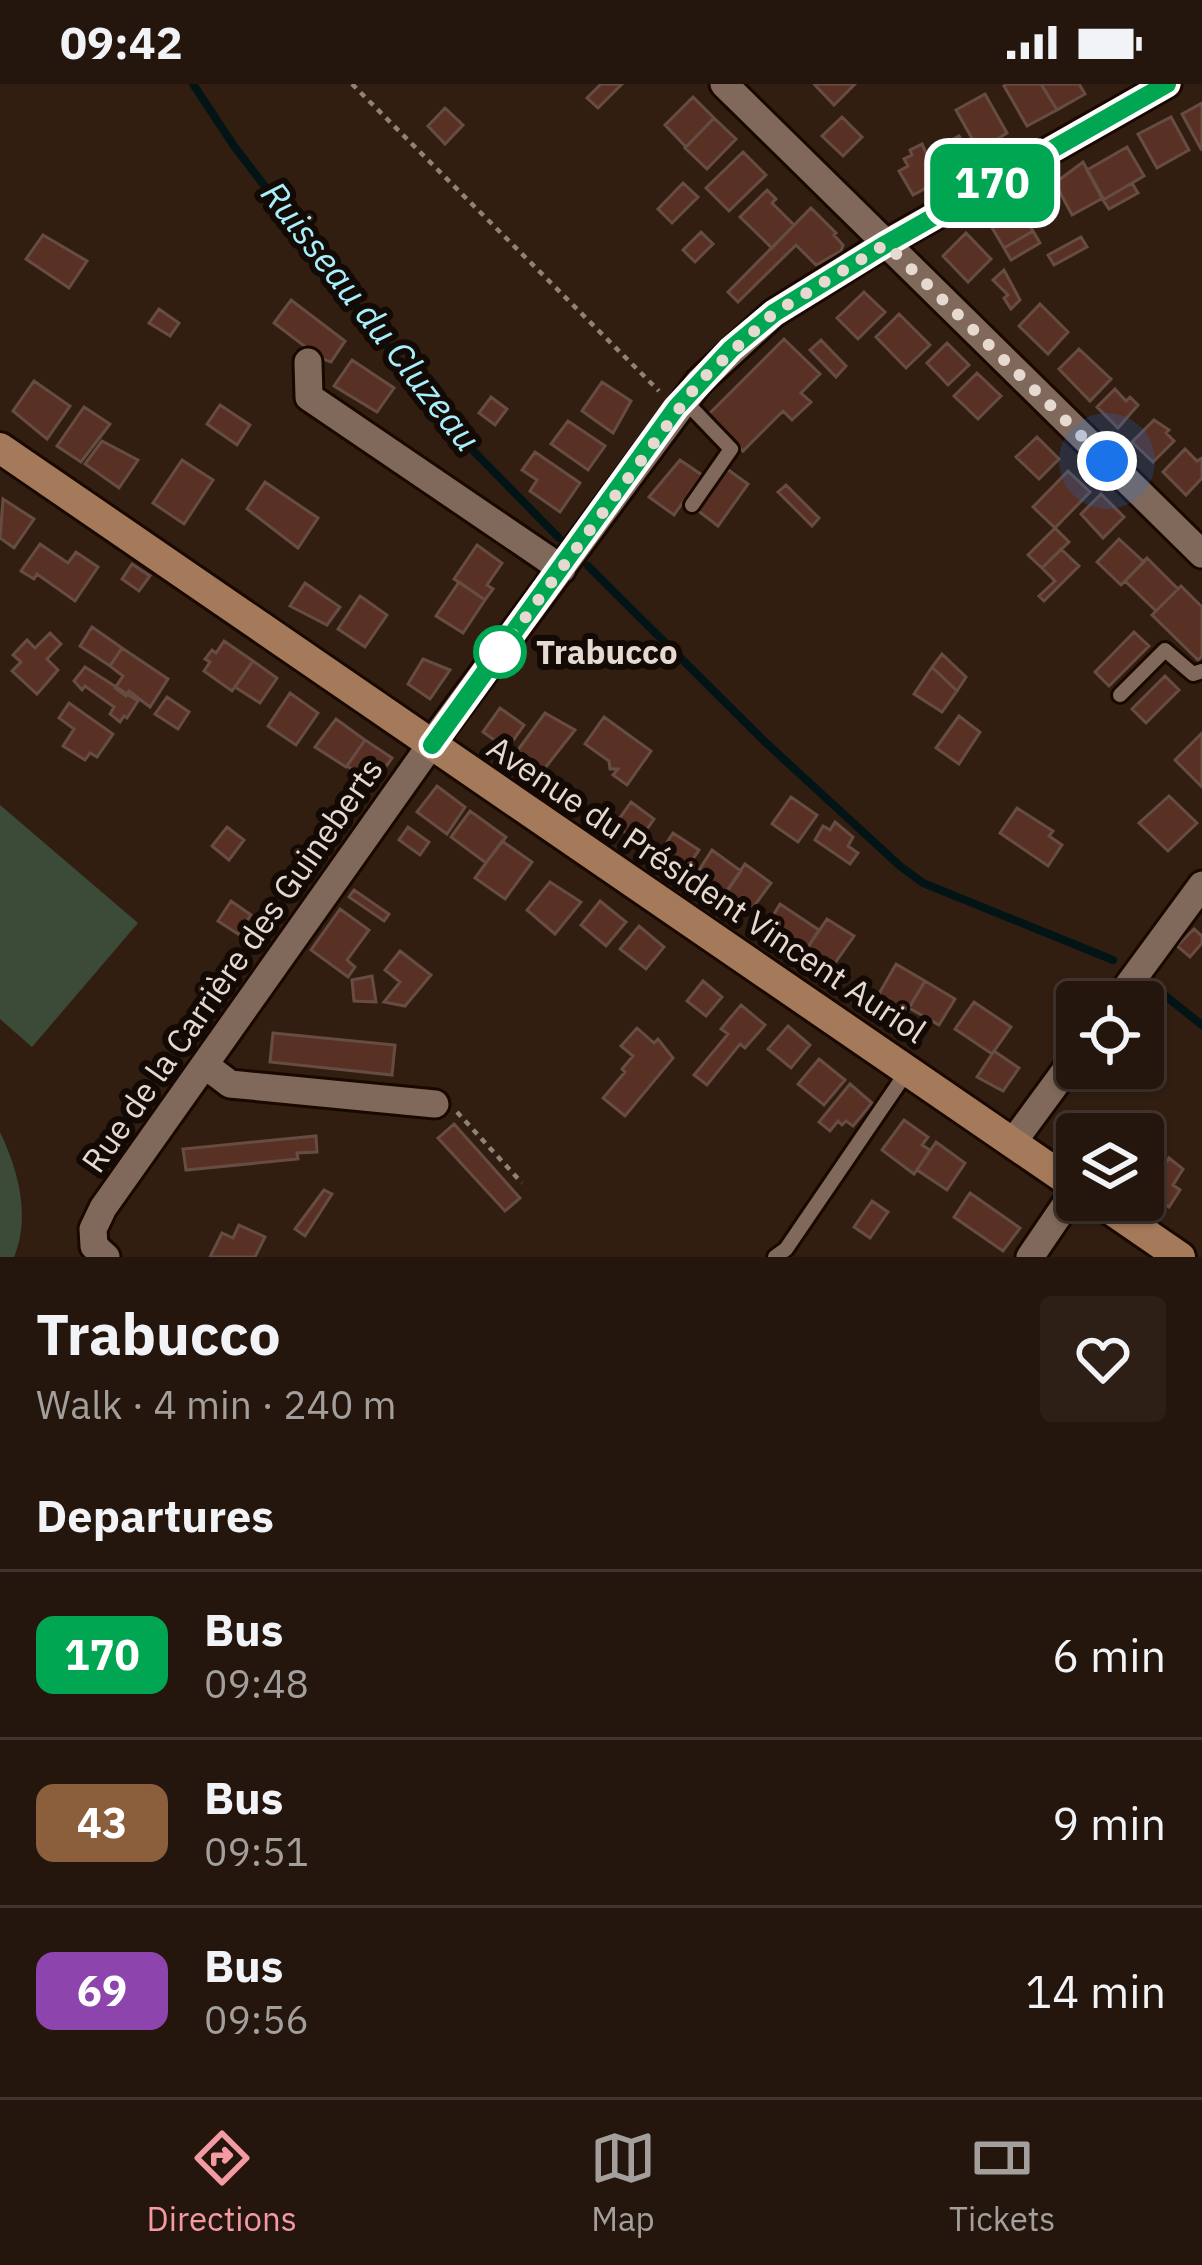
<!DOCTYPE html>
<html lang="en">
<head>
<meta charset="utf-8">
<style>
  body { margin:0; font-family:"IBM Plex Sans",sans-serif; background:#2d1f16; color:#f1f3f6; height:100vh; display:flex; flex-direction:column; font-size:45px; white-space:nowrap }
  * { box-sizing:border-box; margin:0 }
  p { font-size:39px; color:#a39f9d }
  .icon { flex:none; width:66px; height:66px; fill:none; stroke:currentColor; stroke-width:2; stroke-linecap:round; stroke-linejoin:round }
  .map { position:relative; height:1173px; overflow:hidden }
  .sheet { display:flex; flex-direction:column; background:#25160d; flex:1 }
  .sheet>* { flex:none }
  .badge { padding:0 24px; border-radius:18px; font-size:42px; line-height:78px }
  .buttons { position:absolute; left:1056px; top:897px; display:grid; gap:24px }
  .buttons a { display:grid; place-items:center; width:108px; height:108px; border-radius:12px; background:#25160d; box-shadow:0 3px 9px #0004,0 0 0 3px #42352e; font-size:60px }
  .you { position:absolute; width:60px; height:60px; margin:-30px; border:9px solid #fff; border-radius:50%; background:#1a73e8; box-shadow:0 0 0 18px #1a73e833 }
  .map>.badge { position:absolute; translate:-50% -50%; box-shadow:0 0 0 6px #fff }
  h2 { padding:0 36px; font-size:45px; line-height:108px }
  .round { display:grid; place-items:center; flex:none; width:126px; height:126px; border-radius:12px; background:#2d1f16 }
  .overview { display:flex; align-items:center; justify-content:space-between; height:204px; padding:0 36px }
  h1 { font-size:57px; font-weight:700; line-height:90px }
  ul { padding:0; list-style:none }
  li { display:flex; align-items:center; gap:36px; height:168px; padding:0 36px; border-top:3px solid #42352e }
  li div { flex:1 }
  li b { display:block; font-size:45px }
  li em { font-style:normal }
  li .badge { min-width:132px; font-weight:700; text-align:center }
  .status { display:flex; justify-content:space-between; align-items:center; height:84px; padding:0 60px; background:#25160d; direction:ltr }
  .status svg { height:33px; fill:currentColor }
  .dock { display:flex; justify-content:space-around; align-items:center; height:168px; border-top:3px solid #42352e; background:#25160d; font-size:33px; color:#a39f9d }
  .dock a { display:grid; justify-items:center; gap:6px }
  .dock .current { color:#f49aa3 }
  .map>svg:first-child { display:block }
</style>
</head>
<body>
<div class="status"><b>09:42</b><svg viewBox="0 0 49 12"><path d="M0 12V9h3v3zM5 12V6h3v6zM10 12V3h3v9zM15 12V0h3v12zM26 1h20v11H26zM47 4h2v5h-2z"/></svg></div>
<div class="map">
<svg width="1202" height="1173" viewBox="0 0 1202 1173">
  <rect width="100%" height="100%" fill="#311e11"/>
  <path fill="#3b4b37" d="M0 721 138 839 32 963 0 935Z
    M0 1048C18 1086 31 1132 14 1173H0Z"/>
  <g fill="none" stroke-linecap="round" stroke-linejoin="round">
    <path stroke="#031417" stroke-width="8" d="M193 0 234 62 445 338 559 454
      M588 482 764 657 900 782 923 799 1113 876
      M1153 902 1202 941"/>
  </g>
  <path fill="#583124" stroke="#664c43" stroke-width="3" d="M601 0H622L598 24 587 14Z
    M814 0H855L834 21Z
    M1007 0H1041L1057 26 1027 42 1004 2Z
    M1041 0H1079L1085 10 1057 26Z
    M985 10 1007 49 979 67 956 26Z
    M693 13 714 34 686 63 665 41Z
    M1202 19V64L1201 65 1182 30Z
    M445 24 463 41 445 60 428 42Z
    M842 33 862 53 843 72 822 52Z
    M1171 33 1189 66 1157 84 1138 50Z
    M714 34 736 55 707 85 685 64Z
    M959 52 973 77 946 92 933 66Z
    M922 60 939 97 913 111 899 87 908 82 904 75 912 71 910 66Z
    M1127 63 1144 92 1103 116 1087 86Z
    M743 68 766 91 729 127 706 104Z
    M1083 78 1103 114 1072 131 1055 99Z
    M683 99 698 113 672 139 658 125Z
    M1132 99 1138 109 1109 125 1103 116Z
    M767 106 776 115 772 119 794 141 772 164 740 133Z
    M1017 120 1033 147 1004 164 988 137Z
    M811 124 836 149 834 151 843 161 841 167 816 181 796 161 738 218 728 208Z
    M1033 147 1040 159 1011 176 1004 164Z
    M701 148 713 160 695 178 683 166Z
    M966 149 991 175 968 198 943 172Z
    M43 151 87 177 69 204 26 175Z
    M1081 153 1087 163 1054 181 1048 171Z
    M1004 186 1020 216 1011 225 1004 214 1008 211 993 196Z
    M864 208 885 228 858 255 837 234Z
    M291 216 345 257 331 278 320 274 274 239Z
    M1040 220 1068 248 1048 270 1019 242Z
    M159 225 179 239 170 252 149 239Z
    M899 230 930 261 906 284 876 253Z
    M784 255 820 290 801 309 811 318 792 336 783 327 743 367 708 331Z
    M821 256 846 282 836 293 810 266Z
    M947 259 969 281 948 301 927 279Z
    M1079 265 1111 295 1090 317 1059 285Z
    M352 276 394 304 377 328 334 302Z
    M977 289 1001 312 978 335 954 312Z
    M34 297 70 322 47 355 13 327Z
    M602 298 631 317 613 349 582 327Z
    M1115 305 1126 317 1130 313 1138 321 1118 344 1097 323Z
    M491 313 507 325 495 341 479 329Z
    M220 321 250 341 237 361 207 340Z
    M84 323 110 340 81 378 57 362Z
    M1154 336 1169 346 1166 349 1174 357 1153 378 1132 358Z
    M568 337 605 362 588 386 551 360Z
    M1037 353 1059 375 1039 395 1016 373Z
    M102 357 138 376 119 404 85 380Z
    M1185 365 1197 377 1202 374V394L1186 411 1163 388Z
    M535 368 580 399 560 428 530 407 537 396 522 386Z
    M182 376 213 396 184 440 153 419Z
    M680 376 702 391 674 431 649 413Z
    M727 385 748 400 718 442 697 426Z
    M1068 387 1090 408 1055 444 1033 423Z
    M265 398 318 434 298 464 247 425Z
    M786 401 819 434 812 442 778 408Z
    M1101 410 1124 433 1103 454 1081 430Z
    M3 415 34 435 14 464 0 454Z
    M1055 444 1069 458 1042 484 1028 471Z
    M1119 455 1144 478 1121 501 1097 478Z
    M40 460 68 479 76 468 98 483 75 517 37 490 34 495 21 487Z
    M477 461 502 479 487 501 493 505 485 516 454 495Z
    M1061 465 1079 482 1044 517 1039 512 1055 497 1042 484Z
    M1147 474 1178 505 1156 527 1125 497Z
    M132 480 150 492 139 507 122 495Z
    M459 498 485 516 463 549 436 532Z
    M305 499 340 523 327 541 290 522Z
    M1181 502 1202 523V572L1198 576 1152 531Z
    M360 512 387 531 365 563 338 545Z
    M92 543 122 564 110 582 80 562Z
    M1134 548 1149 562 1109 602 1095 588Z
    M50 549 61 560 47 575 58 586 37 610 12 587 21 578 13 571 27 556 35 564Z
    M224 557 253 577 232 607 204 587 210 578 205 575 212 566 216 569Z
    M122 564 168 595 150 623 129 607 126 612 115 604 123 592 110 582Z
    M942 570 966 593 957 607 932 583Z
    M423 575 450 586 430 615 408 600Z
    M253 577 277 594 260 619 235 603Z
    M85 583 138 617 127 634 124 632 120 638 110 630 114 623 85 602 82 606 74 597Z
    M932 583 957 607 942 628 914 610Z
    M1165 592 1179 606 1146 639 1132 625Z
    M290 609 318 629 296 661 268 642Z
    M167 613 189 628 178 645 155 630Z
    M69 619 113 650 97 673 90 669 85 676 63 662 74 645 59 634Z
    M500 624 524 641 507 665 483 648Z
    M545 629 575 646 541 689 515 670Z
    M959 632 980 648 959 680 936 664Z
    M604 633 651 667 627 701 613 691 618 685H610L609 677 585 660Z
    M336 635 365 656 346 683 315 663Z
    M1202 649V703L1175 676Z
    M365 656 392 674 373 701 347 682Z
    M437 702 465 723 447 750 417 728Z
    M1169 712 1197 739 1168 767 1139 739Z
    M791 713 817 731 798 758 772 740Z
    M631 718 654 735 638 758 615 741Z
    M1017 724 1053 747 1049 752 1062 761 1048 782 1000 749Z
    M470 727 506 753 486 779 451 753Z
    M835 738 853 753 848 762 858 769 850 780 815 756 823 742 830 746Z
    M227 743 244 756 229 776 212 762Z
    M408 743 429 758 420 771 399 756Z
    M673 749 699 766 683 790 658 772Z
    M502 757 532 778 505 815 475 794Z
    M712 766 741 787 721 816 692 797Z
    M745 780 771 799 752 825 726 808Z
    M550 798 581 818 555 850 527 826Z
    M354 806 389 830 384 837 349 813Z
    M231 817 251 831 238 850 218 837Z
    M600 817 626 838 606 862 581 841Z
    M780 820 819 846 804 869 766 843Z
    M340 825 369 846 347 876 355 883 348 893 311 866Z
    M827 835 854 852 830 886 804 869Z
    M639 842 664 863 646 885 620 865Z
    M1194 845 1202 852V859L1190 873 1177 862Z
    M400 867 431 891 405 922 384 918 400 898 385 886Z
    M896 880 925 897 904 932 876 915Z
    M372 892 376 918 354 917 352 896Z
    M703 897 722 913 706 932 687 917Z
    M925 897 955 915 939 941 909 924Z
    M974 918 1011 943 992 970 955 945Z
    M741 921 765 941 745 964 740 960 707 1001 694 991 728 950 721 945Z
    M788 942 810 961 791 984 768 965Z
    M637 944 654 959 658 955 673 974 625 1032 603 1014 625 988 622 985 633 972 621 962Z
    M273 949 395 961 392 991 270 978Z
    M994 967 1019 984 1003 1007 977 993Z
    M819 975 845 996 824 1021 798 1000Z
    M850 1000 872 1019 853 1042 846 1037 842 1041 838 1037 830 1047 819 1038Z
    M904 1036 928 1053 922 1061 930 1066 914 1090 882 1066Z
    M454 1040 520 1114 505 1127 438 1054Z
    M316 1052 317 1068 297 1069 298 1075 186 1086 183 1065Z
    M936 1058 965 1079 947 1106 917 1086Z
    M1169 1074 1183 1085 1173 1101 1180 1106 1169 1123 1146 1108Z
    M324 1106 332 1110 305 1152 295 1145Z
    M970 1109 1020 1144 1003 1167 954 1133Z
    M872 1117 888 1128 870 1154 854 1143Z
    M239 1141 265 1153 255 1173H210L222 1149 233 1154Z"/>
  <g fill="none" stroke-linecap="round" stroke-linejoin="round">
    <g stroke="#180800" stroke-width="20">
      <path id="service" d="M683 315 731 365 692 421
        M1120 611 1165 566 1193 590 1202 587
        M775 1173 786 1165 908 986"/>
    </g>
    <g stroke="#180800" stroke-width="33">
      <path id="minor" d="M724 0 1202 470
        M308 278 309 313 562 485
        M1116 918 1202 801
        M205 981 230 1000 435 1020
        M1013 1058 1077 971
        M106 1173 94 1162 93 1145 103 1124 442 645 699 298 774 229 885 160 1167 0
        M1030 1173 1077 1104"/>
    </g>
    <g stroke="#180800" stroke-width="36">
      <path id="secondary" d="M0 364 1077 1103
        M1097 1116 1180 1173"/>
    </g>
    <path stroke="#918277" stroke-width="4.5" stroke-dasharray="6 6" stroke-linecap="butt" d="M352 0 659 307
      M457 1028 522 1099"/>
    <use href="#service" stroke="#80695a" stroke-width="14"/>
    <use href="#minor" stroke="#80695a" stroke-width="27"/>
    <use href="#secondary" stroke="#a57a5b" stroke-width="30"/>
  </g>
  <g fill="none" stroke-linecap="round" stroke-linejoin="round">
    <g stroke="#fff" stroke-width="27">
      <path id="line" d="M432 661 676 324 731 265 774 229 886 160 1167 0"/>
    </g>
    <use href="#line" stroke="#00a651" stroke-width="18"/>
    <path stroke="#e6d9d0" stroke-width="12" stroke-dasharray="0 21.6" d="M500 568 699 298 774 229 886 160 1107 377"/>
  </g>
  <circle fill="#fff" stroke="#00a651" stroke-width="6" cx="500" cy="568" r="24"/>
  <g text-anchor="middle" stroke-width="12" stroke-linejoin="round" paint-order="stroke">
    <g font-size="33" font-weight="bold" fill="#e6d9d0" stroke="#130a05" text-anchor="start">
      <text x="536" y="580">Trabucco</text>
    </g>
    <g font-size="33" fill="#e6d9d0" stroke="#130a05">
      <text transform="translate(707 805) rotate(34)" y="12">Avenue du Président Vincent Auriol</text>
      <text transform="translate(232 881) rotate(-55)" y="12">Rue de la Carrière des Guineberts</text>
    </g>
    <g font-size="36" font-style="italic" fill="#a7effc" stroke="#130a05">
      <text transform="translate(371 232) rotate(52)" y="13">Ruisseau du Cluzeau</text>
    </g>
  </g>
</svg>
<div class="buttons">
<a><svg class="icon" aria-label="locate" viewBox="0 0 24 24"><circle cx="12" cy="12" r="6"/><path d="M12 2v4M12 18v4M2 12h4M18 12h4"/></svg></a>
<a><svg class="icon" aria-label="layers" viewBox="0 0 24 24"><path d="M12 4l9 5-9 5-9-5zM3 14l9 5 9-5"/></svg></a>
</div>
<div class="you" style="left:1107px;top:377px"></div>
<b class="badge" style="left:992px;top:99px;background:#00a651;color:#fff">170</b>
</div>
<section class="sheet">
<div class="overview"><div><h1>Trabucco</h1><p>Walk · 4 min · 240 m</p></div><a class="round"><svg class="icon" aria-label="heart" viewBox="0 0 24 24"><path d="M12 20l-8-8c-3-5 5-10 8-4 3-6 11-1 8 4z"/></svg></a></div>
<h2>Departures</h2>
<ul>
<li><span class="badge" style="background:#00a651;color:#fff">170</span><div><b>Bus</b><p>09:48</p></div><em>6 min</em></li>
<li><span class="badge" style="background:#8b5e3c;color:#fff">43</span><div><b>Bus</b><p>09:51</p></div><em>9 min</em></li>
<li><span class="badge" style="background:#8e44ad;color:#fff">69</span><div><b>Bus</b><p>09:56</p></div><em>14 min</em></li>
</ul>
</section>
<nav class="dock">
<a class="current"><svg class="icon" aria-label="directions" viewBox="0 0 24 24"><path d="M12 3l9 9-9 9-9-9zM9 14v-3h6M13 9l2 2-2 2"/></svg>Directions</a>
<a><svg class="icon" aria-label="map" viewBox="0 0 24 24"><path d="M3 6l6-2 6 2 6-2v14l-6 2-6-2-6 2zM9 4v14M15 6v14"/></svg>Map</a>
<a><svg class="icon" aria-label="tickets" viewBox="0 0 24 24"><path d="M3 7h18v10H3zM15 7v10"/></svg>Tickets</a>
</nav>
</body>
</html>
